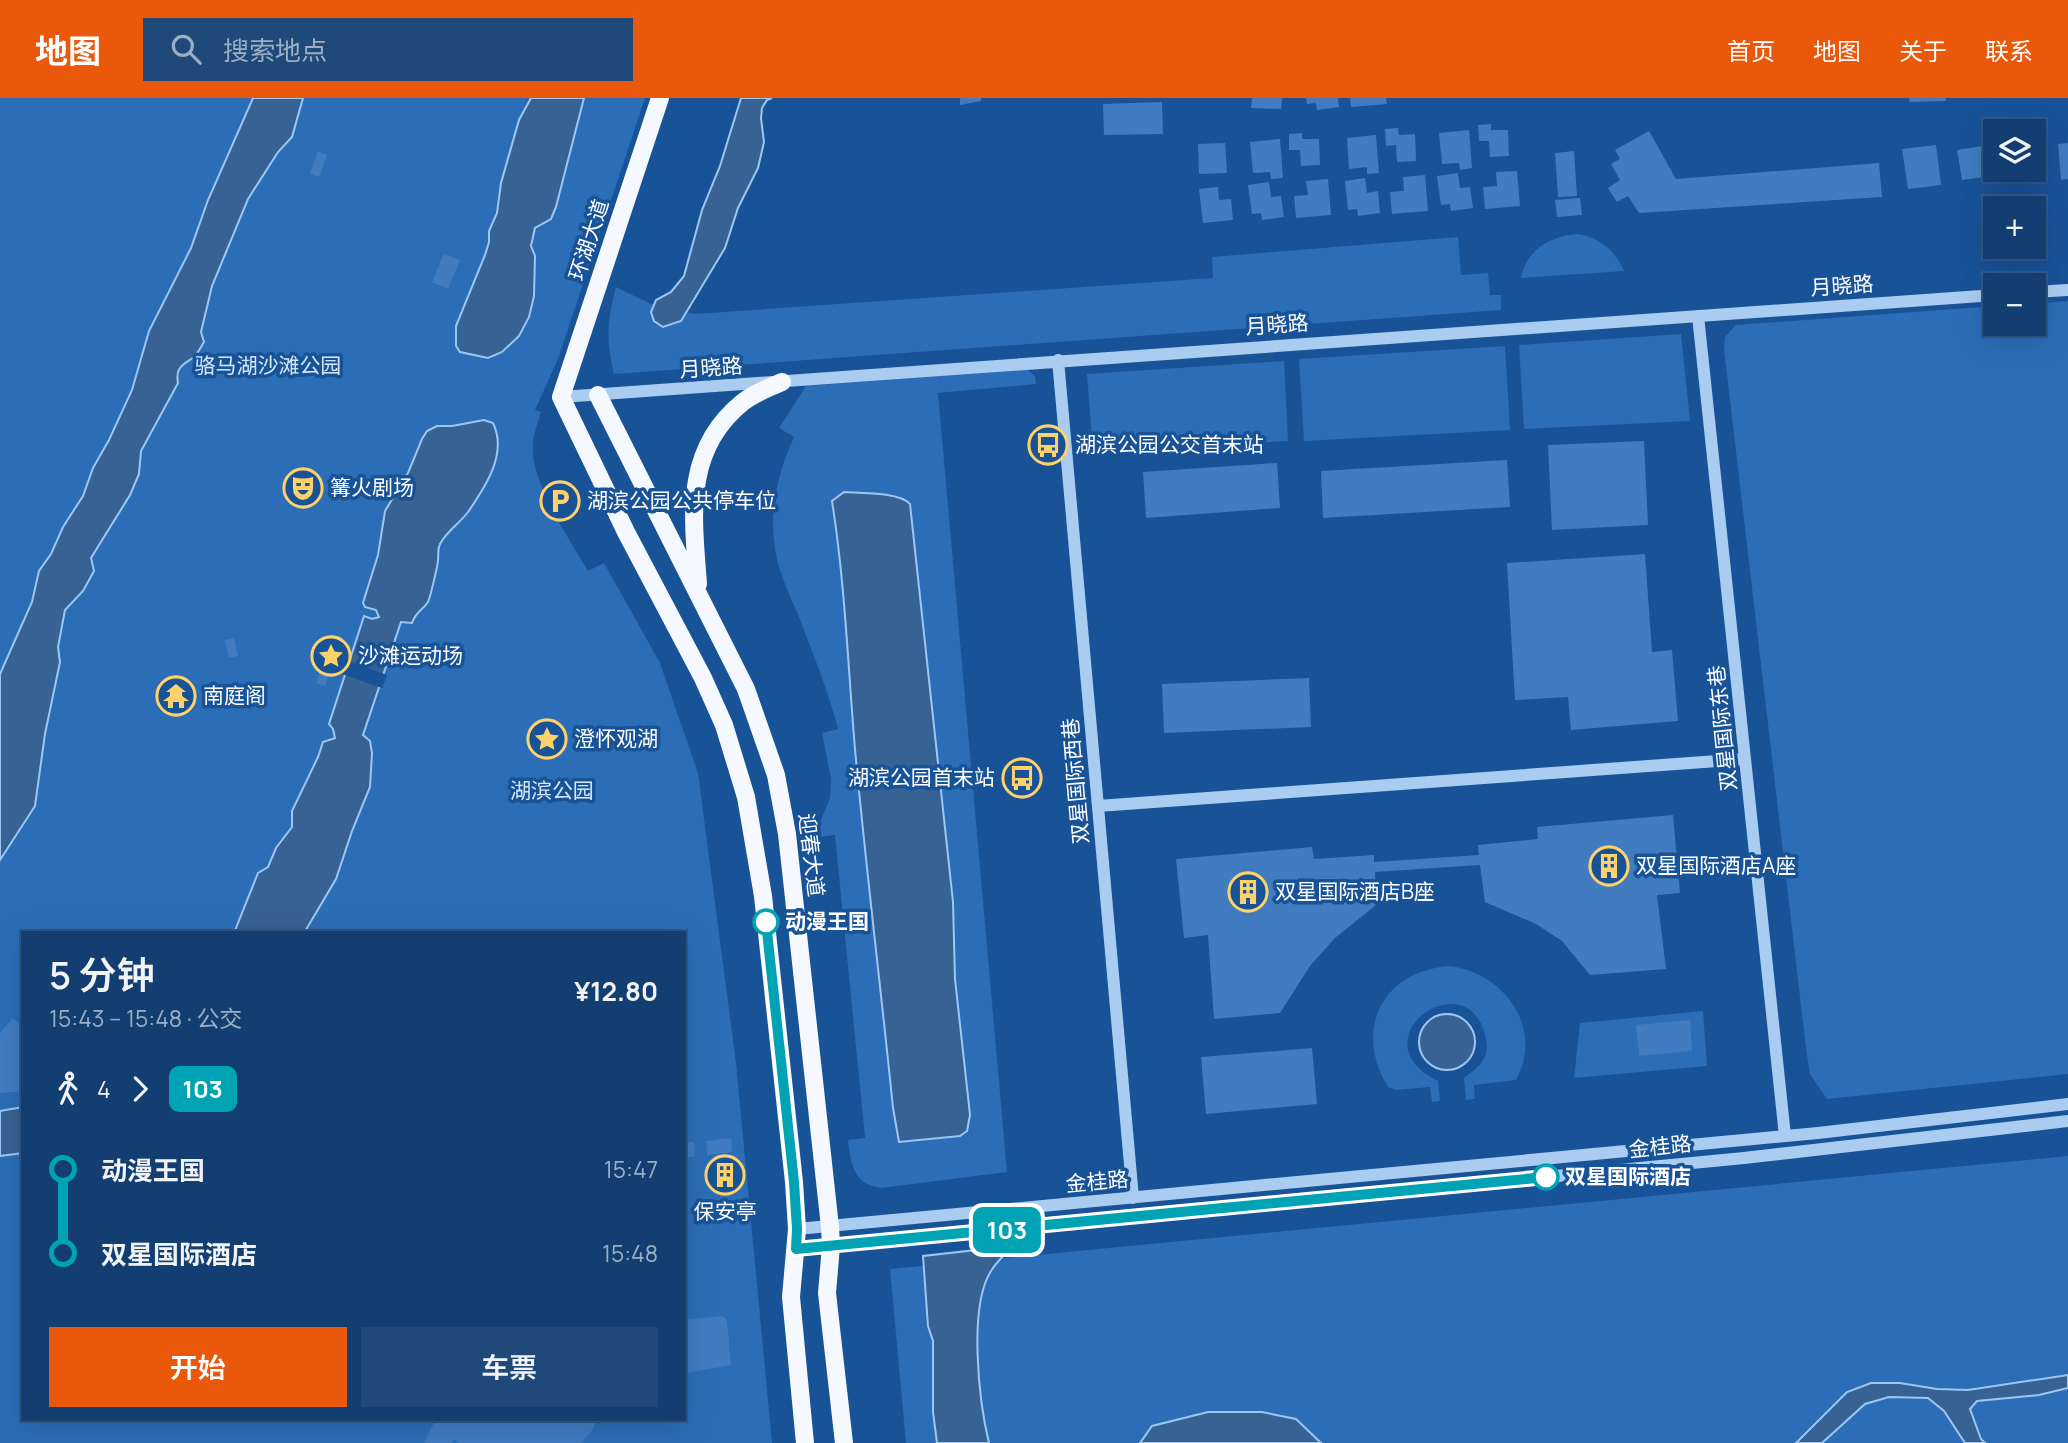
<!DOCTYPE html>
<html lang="zh">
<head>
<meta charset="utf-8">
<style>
  body { margin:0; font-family:Manrope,"Noto Sans SC",sans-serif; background:#1f4979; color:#f1f3f6; height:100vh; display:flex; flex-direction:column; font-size:26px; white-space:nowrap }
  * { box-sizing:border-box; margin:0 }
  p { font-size:23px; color:#9caec3 }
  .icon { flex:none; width:38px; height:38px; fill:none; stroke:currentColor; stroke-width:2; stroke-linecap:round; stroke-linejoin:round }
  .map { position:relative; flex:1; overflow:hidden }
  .panel { position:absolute; left:21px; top:833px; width:665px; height:490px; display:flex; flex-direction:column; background:#123e71; border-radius:0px; box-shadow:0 7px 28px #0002,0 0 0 2px #315784 }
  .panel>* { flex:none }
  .badge { padding:0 14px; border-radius:10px; font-size:24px; line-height:46px }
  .controls { position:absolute; left:1983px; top:21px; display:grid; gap:14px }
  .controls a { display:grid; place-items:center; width:63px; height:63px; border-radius:0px; background:#123e71; box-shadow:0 7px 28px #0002,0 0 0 2px #315784; font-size:35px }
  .map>.badge { position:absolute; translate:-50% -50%; box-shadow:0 0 0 4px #fff }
  .legs { display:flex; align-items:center; gap:10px; height:77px; padding:0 28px; font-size:23px }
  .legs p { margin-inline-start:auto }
  .head { display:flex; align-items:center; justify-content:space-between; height:119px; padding:0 28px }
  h1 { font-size:38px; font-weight:600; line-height:52px }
  .button { display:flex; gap:14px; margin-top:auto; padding:14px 28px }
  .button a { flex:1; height:80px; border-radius:0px; background:#ea580c; color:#fff; font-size:28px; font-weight:600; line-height:80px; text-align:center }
  .button a+a { background:#1f4979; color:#f1f3f6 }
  ul { padding:0 28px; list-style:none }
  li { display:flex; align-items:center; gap:24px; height:84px; font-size:26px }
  li i { display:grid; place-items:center; width:10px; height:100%; margin:0 9px; background:currentColor }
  li i::after { content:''; width:18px; height:18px; margin:-9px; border:5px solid; border-radius:50%; background:#123e71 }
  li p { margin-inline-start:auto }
  li:first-child i { background:linear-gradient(#0000 50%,currentColor 0) }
  li:last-child i { background:linear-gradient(currentColor 50%,#0000 0) }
  header { display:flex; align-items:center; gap:42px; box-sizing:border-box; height:98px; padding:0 35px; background:#ea580c; color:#fff }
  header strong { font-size:33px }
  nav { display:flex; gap:38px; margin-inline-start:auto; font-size:24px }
  .search { width:490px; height:63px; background:#1f4979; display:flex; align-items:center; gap:18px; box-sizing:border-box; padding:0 24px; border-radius:0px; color:#9caec3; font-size:26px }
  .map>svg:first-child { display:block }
</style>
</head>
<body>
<header>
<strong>地图</strong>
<div class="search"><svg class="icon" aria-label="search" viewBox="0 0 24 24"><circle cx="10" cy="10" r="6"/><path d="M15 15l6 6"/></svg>搜索地点</div>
<nav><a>首页</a><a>地图</a><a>关于</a><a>联系</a></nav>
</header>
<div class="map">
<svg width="2068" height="1345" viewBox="0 0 2068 1345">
  <rect width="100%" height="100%" fill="#185297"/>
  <path fill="#2b6db6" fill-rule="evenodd" d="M0 0H645L558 261 535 312 541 314C538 324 534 335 533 345 529 383 569 440 588 473L604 465 660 565 698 675 736 965 772 1345H0ZM23 835H684V1321H23Z
    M1578 136C1600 140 1615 152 1624 173L1521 180C1526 152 1550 138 1578 136Z
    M1458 139 1461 177 1488 175 1490 197H1501V212L614 276C606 242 607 223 616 189L653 207 694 216 1213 180 1212 159Z
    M2068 203V976L1827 1001 1810 976 1806 950 1724 251 1725 239 1736 227 1995 208V226H2034V206Z
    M1681 236 1690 323 1524 331 1519 247Z
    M1505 248 1510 332 1304 343 1299 261Z
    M1284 263 1288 343 1093 354 1087 276Z
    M1027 271 1035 278 1036 286 938 295 1007 1074 881 1090C853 1086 851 1066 848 1042L865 1040 835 737 818 739 816 734 830 700 831 681 822 635 838 631C828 592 813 556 799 519 789 495 776 470 774 443 770 407 779 372 794 339L779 330 806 288Z
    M1449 868C1503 874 1545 929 1516 982L1474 987 1475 1001 1466 1002 1464 980C1479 969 1490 961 1486 941 1470 859 1353 941 1438 983L1440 1003 1432 1004 1430 989 1396 992 1388 989C1353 932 1382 873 1449 868Z
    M1703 913 1707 968 1574 980 1580 925Z
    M2068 1058V1345H906L890 1171Z"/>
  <path fill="#376294" stroke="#9dc7f3" stroke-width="2" d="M253 0H303L292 39 278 54 248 101 212 188 201 234 204 244C201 249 198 255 194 259 183 267 175 269 178 285L141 353 139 376 130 397 91 460 94 473 83 493 65 512 58 549 60 564 45 636 35 708 0 762V576L32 504 39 473 51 456 63 429 83 398 93 370 109 342 132 292 149 233 191 150 208 102Z
    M531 0H584L556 109 551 121 535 130 531 148 535 158 534 198 529 219 519 238 502 254 488 260 460 254 456 248V228L485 157 489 144V133L497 115 501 85 519 22Z
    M741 0H772L767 2 762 10 761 20 764 44 758 70 738 110 725 150 681 223 663 229 654 223 651 214 656 202 671 194 684 178 702 112 720 68Z
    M484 322 493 325C508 356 485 389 468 414 459 426 447 433 440 446 437 452 439 456 438 462 438 467 430 500 428 504 423 512 416 513 412 525L401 524 363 637 370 643 372 655 370 689 352 733 336 781 304 835H234L258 775 268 769 276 750 292 729V713L318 659 323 644 335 640 333 631 329 626 364 518 372 521 379 519 376 512 365 509 363 505 378 457 385 413 408 375 422 341 427 333 437 328H452Z
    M844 394C861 395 900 394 910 406L953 804 955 881 970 1017 967 1033 960 1038 899 1044 893 1010C881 891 866 771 855 651 848 569 845 485 832 403Z
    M1419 944a28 28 0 1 1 56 0a28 28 0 1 1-56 0Z
    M23 1009V1055L0 1058V1013Z
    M1012 1148C1006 1156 996 1164 991 1173 968 1209 979 1304 989 1345H937L933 1314V1243L928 1228 923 1158Z
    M2068 1277V1290L2039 1297 1977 1303 1970 1311 1981 1341 1985 1345H1965L1944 1313 1928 1300 1889 1299 1865 1306 1822 1345H1796L1847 1294 1871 1285H1900L1937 1291 1968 1292Z
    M1208 1314H1262L1296 1321 1321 1345H1140L1152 1328Z"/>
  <path fill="#185297" d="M346 562 387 577 382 590 342 576Z"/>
  <path fill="#407cbf" d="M960 0H981V3L960 7Z
    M1252 0H1282L1281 11 1251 10Z
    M1306 0H1338L1339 9 1317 12 1316 5 1307 6Z
    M1350 0H1386L1387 6 1351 9Z
    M1909 0H1946V3L1910 4Z
    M1162 4 1163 36 1104 37 1103 6Z
    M1491 26V32H1508L1509 58 1490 59 1489 43H1479L1478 27Z
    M1398 30 1399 37 1415 36 1416 63 1397 64 1396 47 1386 48 1385 31Z
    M1469 32 1472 70 1460 72 1459 65 1442 66 1439 35Z
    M1649 33 1676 81 1879 65 1882 99 1639 115 1628 98 1617 104 1608 90 1620 82 1611 66 1620 61 1615 52Z
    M1302 35V41H1319L1320 67 1301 68 1300 52H1289V36Z
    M1376 37 1379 75 1367 76V69L1349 71 1347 40Z
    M1280 41 1283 80 1271 81 1270 74 1253 75 1250 44Z
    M2040 44 2045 77 2015 82 2014 72H2034V46Z
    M1225 45 1227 75 1199 76 1198 46Z
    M2068 45V81L2061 82 2058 46Z
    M1936 47 1941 87 1908 91 1902 51Z
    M1989 47 1993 78 1962 82 1957 52Z
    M318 53 327 57 319 79 310 76Z
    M1574 53 1577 98 1558 99 1555 55Z
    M1517 73 1520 108 1485 111 1483 89 1497 88 1496 74Z
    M1458 75 1460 90 1470 89 1473 110 1451 113 1450 106 1441 107 1437 78Z
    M1425 77 1428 113 1392 116 1390 94 1404 93 1403 79Z
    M1365 80 1367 95 1378 93 1380 115 1358 118 1357 111 1348 112 1345 83Z
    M1328 81 1331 117 1296 120 1294 98 1308 97 1306 83Z
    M1269 84 1271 99 1281 98 1284 119 1262 122 1261 115 1252 116 1248 87Z
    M1218 89 1219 102 1231 101 1233 122 1203 125 1199 91Z
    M1580 100 1582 117 1557 119 1555 102Z
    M444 156 460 162 448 191 432 184Z
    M1644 343 1648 427 1552 432 1548 347Z
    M1507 362 1510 409 1323 420 1321 373Z
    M1277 365 1280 410 1146 420 1143 374Z
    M1645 456 1652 554 1672 552 1678 623 1571 632 1568 599 1515 602 1507 465Z
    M332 536 342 539 325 588 316 585Z
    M234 540 238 558 229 560 225 542Z
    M175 578 192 588V604L177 615 161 606 159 588Z
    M1309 580 1311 629 1164 635 1162 586Z
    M1673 717 1680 795 1657 797 1666 871 1590 877 1562 843 1536 826 1485 804 1480 767 1375 774 1376 807 1335 840 1310 868 1280 915 1214 921 1208 837 1184 840 1176 761 1312 749 1314 761 1374 757V764L1479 757 1478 747 1538 741 1537 729Z
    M13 920 23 929V993L0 995V935Z
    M1690 922 1692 953 1639 958 1636 927Z
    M1312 950 1317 1006 1206 1016 1201 959Z
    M731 1040 732 1054 707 1057 706 1043Z
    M694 1044 695 1058 684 1060V1045Z
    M723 1218 727 1223 731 1267 686 1275 684 1272V1222Z
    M436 1321H597L591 1334 581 1345H459L455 1341 451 1345H424Z"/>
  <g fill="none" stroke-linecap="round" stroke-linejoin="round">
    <path stroke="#abccf1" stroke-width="12" d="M2034 194 2068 192
      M1698 218 1785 1038
      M1058 262 1133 1100
      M561 299 1995 197
      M1098 708 1745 661
      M797 1131 1818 1035 2068 1006
      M796 1151 1744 1060 2068 1023"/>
    <path stroke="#f5f9ff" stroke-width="18" d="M660 0 561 299 626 434 703 580 724 627 746 699 763 798 794 1084 797 1131 791 1199 805 1345
      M598 297 746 591 776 677 787 736 830 1129 831 1148 827 1195 844 1345
      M698 486C693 419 683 352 743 304 754 295 769 290 782 284"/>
  </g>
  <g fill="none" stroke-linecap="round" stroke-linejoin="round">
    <g stroke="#fff" stroke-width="16">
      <path id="line-1" d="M766 824 794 1084 797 1131 796 1151 1546 1079"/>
    </g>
    <use href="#line-1" stroke="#00a3b4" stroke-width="10"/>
  </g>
  <defs>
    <g id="bus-ring" transform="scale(2.0125)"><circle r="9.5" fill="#185297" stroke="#ffd16b" stroke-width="1.5"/><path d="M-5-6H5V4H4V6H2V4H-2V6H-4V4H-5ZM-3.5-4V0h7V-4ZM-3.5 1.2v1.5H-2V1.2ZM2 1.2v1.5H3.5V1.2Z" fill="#ffd16b"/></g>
    <g id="theatre-ring" transform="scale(2.0125)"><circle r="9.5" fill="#185297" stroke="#ffd16b" stroke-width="1.5"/><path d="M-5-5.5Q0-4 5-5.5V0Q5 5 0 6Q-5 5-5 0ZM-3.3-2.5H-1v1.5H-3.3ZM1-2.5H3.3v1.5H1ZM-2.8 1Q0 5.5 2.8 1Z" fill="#ffd16b"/></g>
    <g id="parking-ring" transform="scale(2.0125)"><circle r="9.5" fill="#185297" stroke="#ffd16b" stroke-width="1.5"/><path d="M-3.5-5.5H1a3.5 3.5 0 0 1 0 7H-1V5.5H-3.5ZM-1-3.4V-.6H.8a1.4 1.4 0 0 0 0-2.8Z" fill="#ffd16b"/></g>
    <g id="sight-ring" transform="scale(2.0125)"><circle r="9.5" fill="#185297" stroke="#ffd16b" stroke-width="1.5"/><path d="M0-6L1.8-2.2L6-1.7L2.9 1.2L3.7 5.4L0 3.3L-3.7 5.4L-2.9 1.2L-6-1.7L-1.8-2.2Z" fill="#ffd16b"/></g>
    <g id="temple-ring" transform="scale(2.0125)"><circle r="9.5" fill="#185297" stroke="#ffd16b" stroke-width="1.5"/><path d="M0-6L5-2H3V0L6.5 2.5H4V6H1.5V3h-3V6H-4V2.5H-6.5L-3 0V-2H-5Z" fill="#ffd16b"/></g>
    <g id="building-ring" transform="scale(2.0125)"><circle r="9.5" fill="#185297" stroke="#ffd16b" stroke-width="1.5"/><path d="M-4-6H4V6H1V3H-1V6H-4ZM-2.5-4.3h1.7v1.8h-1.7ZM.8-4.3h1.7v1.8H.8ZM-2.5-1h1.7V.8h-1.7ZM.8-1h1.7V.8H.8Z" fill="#ffd16b"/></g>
  </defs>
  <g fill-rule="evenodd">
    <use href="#bus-ring" x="1048" y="347"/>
    <use href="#theatre-ring" x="303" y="390"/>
    <use href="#parking-ring" x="560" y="403"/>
    <use href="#sight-ring" x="331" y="558"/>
    <use href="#temple-ring" x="176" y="598"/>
    <use href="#sight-ring" x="547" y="641"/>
    <use href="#bus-ring" x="1022" y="680"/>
    <use href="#building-ring" x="1609" y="768"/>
    <use href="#building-ring" x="1248" y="794"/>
    <use href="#building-ring" x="725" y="1077"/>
  </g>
  <g fill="#fff" stroke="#00a3b4" stroke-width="3.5">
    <circle cx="766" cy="824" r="12"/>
    <circle cx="1546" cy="1079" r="12"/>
  </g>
  <g text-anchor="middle" stroke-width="7" stroke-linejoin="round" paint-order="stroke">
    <g font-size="21" fill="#fff" stroke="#185297">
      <text transform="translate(589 142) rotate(-72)" y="7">环湖大道</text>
      <text transform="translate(1842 188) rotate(-4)" y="7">月晓路</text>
      <text transform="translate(1277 227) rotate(-4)" y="7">月晓路</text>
      <text transform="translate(711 270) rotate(-4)" y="7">月晓路</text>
      <text transform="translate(1723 630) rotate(-96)" y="7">双星国际东巷</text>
      <text transform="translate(1076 683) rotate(-95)" y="7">双星国际西巷</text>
      <text transform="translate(811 757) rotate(83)" y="7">迎春大道</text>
      <text transform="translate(1660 1049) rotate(-6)" y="7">金桂路</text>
      <text transform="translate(1097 1084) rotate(-5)" y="7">金桂路</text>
    </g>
    <g font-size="21" fill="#d2e6fc" stroke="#185297">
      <text x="268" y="275">骆马湖沙滩公园</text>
      <text x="552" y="700">湖滨公园</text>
    </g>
    <g font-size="21" fill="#fff" stroke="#185297" text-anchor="start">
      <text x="1075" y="354">湖滨公园公交首末站</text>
      <text x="330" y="397">篝火剧场</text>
      <text x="587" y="410">湖滨公园公共停车位</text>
      <text x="358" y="565">沙滩运动场</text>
      <text x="203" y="605">南庭阁</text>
      <text x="574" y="648">澄怀观湖</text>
      <text x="995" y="687" text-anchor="end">湖滨公园首末站</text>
      <text x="1636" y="775">双星国际酒店A座</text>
      <text x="1275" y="801">双星国际酒店B座</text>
      <text x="725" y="1121" text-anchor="middle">保安亭</text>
    </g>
    <g font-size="21" font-weight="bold" fill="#fff" stroke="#185297" text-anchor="start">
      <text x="785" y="831">动漫王国</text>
      <text x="1565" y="1086">双星国际酒店</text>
    </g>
  </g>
</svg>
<div class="controls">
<a><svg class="icon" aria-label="layers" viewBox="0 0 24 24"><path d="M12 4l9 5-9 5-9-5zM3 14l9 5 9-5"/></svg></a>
<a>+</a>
<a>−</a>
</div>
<b class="badge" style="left:1007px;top:1132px;background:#00a3b4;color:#fff">103</b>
<section class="panel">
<div class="head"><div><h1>5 分钟</h1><p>15:43 – 15:48 · 公交</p></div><b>¥12.80</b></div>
<div class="legs"><svg class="icon" aria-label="walk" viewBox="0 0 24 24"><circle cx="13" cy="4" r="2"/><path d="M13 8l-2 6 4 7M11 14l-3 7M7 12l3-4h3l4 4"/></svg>4<svg class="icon" aria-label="forward" viewBox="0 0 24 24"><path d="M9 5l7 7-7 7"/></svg><b class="badge" style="background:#00a3b4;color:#fff">103</b></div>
<ul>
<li><i style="color:#00a3b4"></i><b>动漫王国</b><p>15:47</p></li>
<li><i style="color:#00a3b4"></i><b>双星国际酒店</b><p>15:48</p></li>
</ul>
<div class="button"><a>开始</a><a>车票</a></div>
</section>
</div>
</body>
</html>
